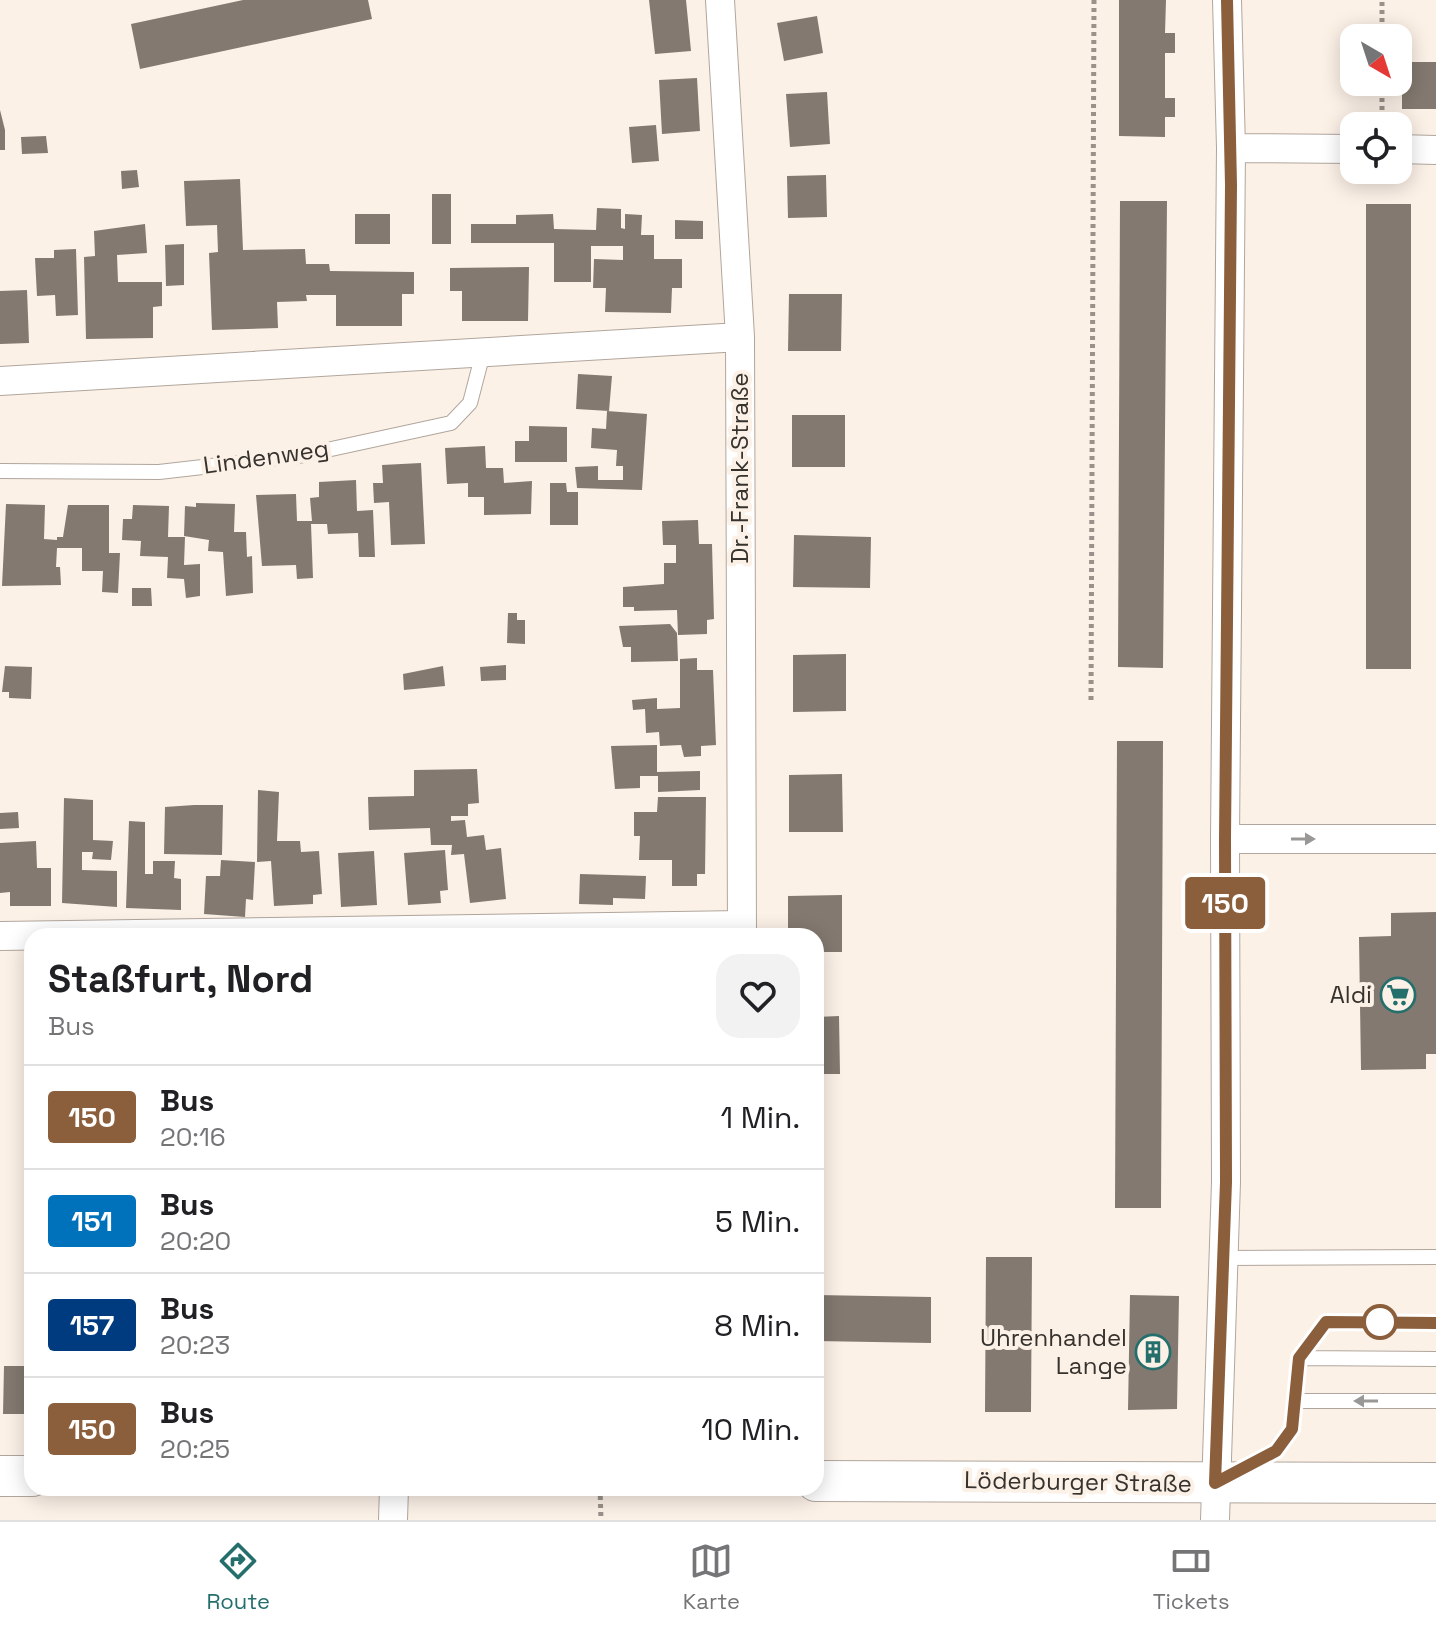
<!DOCTYPE html>
<html lang="de">
<head>
<meta charset="utf-8">
<style>
  body { margin:0; font-family:"Space Grotesk",sans-serif; background:#f2f2f2; color:#202124; height:100vh; display:flex; flex-direction:column; font-size:30px; white-space:nowrap }
  * { box-sizing:border-box; margin:0 }
  p { font-size:26px; color:#757577 }
  .icon { flex:none; width:44px; height:44px; fill:none; stroke:currentColor; stroke-width:2; stroke-linecap:round; stroke-linejoin:round }
  .map { position:relative; flex:1; overflow:hidden }
  .details { position:absolute; left:24px; top:928px; width:800px; height:568px; display:flex; flex-direction:column; background:#fff; border-radius:24px; box-shadow:0 4px 20px #0003 }
  .details>* { flex:none }
  .badge { padding:0 16px; border-radius:6px; font-size:28px; line-height:52px }
  .needle { width:52px; rotate:141deg }
  .controls { position:absolute; left:1340px; top:24px; display:grid; gap:16px }
  .controls a { display:grid; place-items:center; width:72px; height:72px; border-radius:16px; background:#fff; box-shadow:0 4px 20px #0003; font-size:40px }
  .map>.badge { position:absolute; translate:-50% -50%; box-shadow:0 0 0 4px #fff }
  .round { display:grid; place-items:center; flex:none; width:84px; height:84px; border-radius:24px; background:#f2f2f2 }
  .head { display:flex; align-items:center; justify-content:space-between; height:136px; padding:0 24px }
  h1 { font-size:38px; font-weight:700; line-height:60px }
  ul { padding:0; list-style:none }
  li { display:flex; align-items:center; gap:24px; height:104px; padding:0 24px; border-top:2px solid #e0e0e0 }
  li div { flex:1 }
  li b { display:block; font-size:30px }
  li em { font-style:normal }
  li .badge { min-width:88px; font-weight:700; text-align:center }
  .tabs { display:flex; justify-content:space-around; align-items:center; height:112px; border-top:2px solid #e0e0e0; background:#fff; font-size:22px; color:#757577 }
  .tabs a { display:grid; justify-items:center; gap:4px }
  .tabs .current { color:#246f6c }
  .map>svg:first-child { display:block }
</style>
</head>
<body>
<div class="map">
<svg width="1436" height="1520" viewBox="0 0 1436 1520">
  <rect width="100%" height="100%" fill="#fcf1e7"/>
  <path fill="#837970" d="M243 0H368L372 19 140 69 131 24Z
    M649 0H686L691 51 655 54Z
    M1119 0H1166L1165 33H1175V53H1165V98H1175V117H1165V137L1119 136Z
    M817 16 823 53 784 61 777 23Z
    M1402 62H1436V109H1402Z
    M697 78 700 131 662 134 659 80Z
    M827 92 830 144 790 147 786 94Z
    M0 110 5 130V150H0Z
    M656 125 659 161 632 163 629 127Z
    M46 136 48 153 22 154 21 137Z
    M137 170 139 187 122 189 121 171Z
    M826 175 827 217 788 218 787 176Z
    M240 179 243 250 305 249 306 264H329L330 271 414 272V294H402V326H336V295H306L307 301 277 302 278 328 212 330 209 253 218 252 217 225 186 226 184 181Z
    M432 194H451V244H432Z
    M1120 201H1167L1163 668 1118 667Z
    M1366 204H1411V669H1366Z
    M597 208 621 209V228L625 229V214L642 215 641 235H654V259H682V288H672L671 313 605 312 606 288H593L594 259 623 260V246H591V282H554V243H471V224H516V215L553 214 554 229 596 230Z
    M355 214H390V244H355Z
    M675 220 703 221V239H675Z
    M145 224 147 253 117 255 118 282H162V306L153 307V338L86 339 84 257 95 256 94 231Z
    M184 244V285L166 286 165 245Z
    M76 249 78 315 56 316 55 295 37 296 35 258H54V250Z
    M529 267 528 321H462V291H450V268Z
    M27 290 29 343 0 344V291Z
    M789 294H842L841 351H788Z
    M578 374 612 376 609 411 576 409Z
    M607 411 647 414 642 490 577 488 575 467 598 466V480H623V466H616L617 450 591 448 592 428 606 429Z
    M792 415H845V467H792Z
    M529 426 567 427V462H515V441H529Z
    M485 446 486 468H503L504 483 532 481 531 514 484 515V497H468V483L447 484 445 448Z
    M421 463 425 544 391 545 389 502 374 503 373 483H383L382 465Z
    M356 480 357 511 373 510 375 557H359L358 533 328 534 327 524H311L313 578 297 579 296 565 262 566 256 495 296 494 297 521H312L310 498 319 497V482Z
    M550 483H566L567 492H578V525H550Z
    M196 503 235 504 234 532H246L247 557 252 556 253 593 226 596 223 552 208 551 209 540 184 536 185 506 196 507Z
    M6 504 45 505 44 539 57 540V537H63L68 505H109V553H120L118 593 102 592 103 571H82V548H57L56 567H60L61 585 2 586Z
    M133 505 169 506 168 537H185L184 565 200 564V596L186 598 184 579 167 578 168 557 140 556 141 541 122 540 123 519H132Z
    M698 520 699 544H712L714 619 707 620V634L678 635 677 610 634 611V607H623V587L664 584V563H676V545H663L662 521Z
    M794 535 871 537 870 588 793 587Z
    M132 588H151L152 606H132Z
    M508 613H517V620H525V644L507 643Z
    M670 624 677 633 678 661 631 662V647H623L619 626Z
    M846 654V711L793 712V655Z
    M697 658V670H713L716 745 701 746V756L684 757 681 745 660 746 659 732 646 733 645 709 633 710 632 700 657 698V709L680 708V659Z
    M506 665V680L481 681 480 667Z
    M5 666 32 667 31 699 9 698V692H2Z
    M443 666 445 686 404 690 403 674Z
    M1117 741H1163L1161 1208H1115Z
    M657 745V772L700 771V790L658 792V776H640V788L615 789 611 746Z
    M477 769 479 803 468 804V816H451V821L465 820 467 837 484 835 486 850 501 848 506 899 470 903 464 854 451 855 452 845H431L430 828 369 830 368 797 414 796V770Z
    M842 774 843 832H789V775Z
    M258 790 279 792 277 841H300L301 852 319 851 322 894 313 895V904L274 906 271 861 257 862Z
    M658 797H706L705 874H697V886H672V860H639L640 836H634V812H657Z
    M64 798 93 800V840L113 841 111 860 92 859 93 852H82V870L117 871V907L62 903Z
    M194 805H223L222 855 164 854 165 807Z
    M18 812 19 828 0 829V813Z
    M129 821 145 822V874H153V861H175L174 878 181 879V910L126 908Z
    M36 841 37 868H51V906H10V892L0 893V843Z
    M445 850 448 890 440 891 441 903 408 905 404 853Z
    M374 851 377 905 341 907 338 853Z
    M221 860 255 862 253 900 246 899 245 917 204 914 206 876H220Z
    M580 874 646 876 645 899 613 898V905L579 904Z
    M842 895V952H816V936H788V896Z
    M1436 912V1054H1426V1069L1361 1070 1359 937 1391 936V913Z
    M839 1016 840 1074H816V1017Z
    M986 1257H1032L1031 1412H985Z
    M816 1295 931 1297V1343L816 1341Z
    M1130 1295 1179 1296 1177 1409 1128 1410Z
    M4 1366H32V1414H3Z"/>
  <g fill="none" stroke-linecap="round" stroke-linejoin="round">
    <g stroke="#b1a69d" stroke-width="16">
      <path id="lane" d="M0 471 159 472 299 456 451 423 470 403 483 353
        M1223 1258 1436 1257
        M1299 1358 1436 1359
        M1295 1401H1436
        M1239 1471 1276 1451 1292 1429 1299 1358 1326 1322 1436 1323"/>
    </g>
    <g stroke="#b1a69d" stroke-width="30">
      <path id="street" d="M720 0 740 337 742 936
        M1231 148 1354 149
        M1398 149 1436 150
        M0 381 740 337
        M1225 839H1436
        M0 936 742 925
        M393 1520 394 1488
        M1215 1520 1226 1182 1225 839 1231 148 1227 0"/>
    </g>
    <g stroke="#b1a69d" stroke-width="42">
      <path id="secondary" d="M0 1476H32
        M816 1481 1436 1483"/>
    </g>
    <path stroke="#99918a" stroke-width="5" stroke-dasharray="4 4" stroke-linecap="butt" d="M1382 38V0
      M1382 126V82
      M1091 700 1094 0
      M600 1488 601 1520"/>
    <use href="#lane" stroke="#fff" stroke-width="14"/>
    <use href="#street" stroke="#fff" stroke-width="28"/>
    <use href="#secondary" stroke="#fff" stroke-width="40"/>
  </g>
  <defs><path id="oneway-solid" d="M-6-.8H1V-3.2L6.5 0L1 3.2V.8H-6Z" transform="scale(2)"/></defs>
  <g fill="#9a9896">
    <use href="#oneway-solid" transform="translate(1303 839)"/>
    <use href="#oneway-solid" transform="translate(1366 1401) rotate(-180)"/>
  </g>
  <g fill="none" stroke-linecap="round" stroke-linejoin="round">
    <g stroke="#fff" stroke-width="18">
      <path id="line" d="M1227 0 1231 185 1225 839 1226 1182 1215 1483 1276 1451 1292 1429 1299 1358 1326 1322 1436 1323"/>
    </g>
    <use href="#line" stroke="#8b5e3c" stroke-width="12"/>
  </g>
  <defs>
    <g id="supermarket-ring" transform="scale(1.8)"><circle r="9.5" fill="#fcf1e7" stroke="#246f6c" stroke-width="1.5"/><path d="M-6-5.5h2.5l.6 2H6L4.5 2H-2.5L-4.4-4H-6ZM-1.5 3.2a1.3 1.3 0 1 0 .1 0ZM3 3.2a1.3 1.3 0 1 0 .1 0Z" fill="#246f6c"/></g>
    <g id="building-ring" transform="scale(1.8)"><circle r="9.5" fill="#fcf1e7" stroke="#246f6c" stroke-width="1.5"/><path d="M-4-6H4V6H1V3H-1V6H-4ZM-2.5-4.3h1.7v1.8h-1.7ZM.8-4.3h1.7v1.8H.8ZM-2.5-1h1.7V.8h-1.7ZM.8-1h1.7V.8H.8Z" fill="#246f6c"/></g>
  </defs>
  <g fill-rule="evenodd">
    <use href="#supermarket-ring" x="1398" y="995"/>
    <use href="#building-ring" x="1153" y="1352"/>
  </g>
  <circle fill="#fff" stroke="#8b5e3c" stroke-width="4" cx="1380" cy="1322" r="16"/>
  <g text-anchor="middle" stroke-width="8" stroke-linejoin="round" paint-order="stroke">
    <g font-size="24" fill="#36322e" stroke="#fcf1e7">
      <text transform="translate(266 457) rotate(-8)" y="8">Lindenweg</text>
      <text transform="translate(740 468) rotate(-90)" y="8">Dr.-Frank-Straße</text>
      <text transform="translate(1078 1482) rotate(1)" y="8">Löderburger Straße</text>
    </g>
    <g font-size="24" fill="#36322e" stroke="#fcf1e7" text-anchor="end">
      <text x="1372" y="1003">Aldi</text>
      <text x="1127" y="1346">Uhrenhandel<tspan x="1127" dy="28">Lange</tspan></text>
    </g>
  </g>
</svg>
<div class="controls">
<a><svg class="needle" viewBox="-14 -14 28 28"><path d="M0-13l5 13h-10z" fill="#e53935"/><path d="M0 13l5-13h-10z" fill="#757577"/></svg></a>
<a><svg class="icon" aria-label="locate" viewBox="0 0 24 24"><circle cx="12" cy="12" r="6"/><path d="M12 2v4M12 18v4M2 12h4M18 12h4"/></svg></a>
</div>
<b class="badge" style="left:1225px;top:903px;background:#8b5e3c;color:#fff">150</b>
<section class="details">
<div class="head"><div><h1>Staßfurt, Nord</h1><p>Bus</p></div><a class="round"><svg class="icon" aria-label="heart" viewBox="0 0 24 24"><path d="M12 20l-8-8c-3-5 5-10 8-4 3-6 11-1 8 4z"/></svg></a></div>
<ul>
<li><span class="badge" style="background:#8b5e3c;color:#fff">150</span><div><b>Bus</b><p>20:16</p></div><em>1 Min.</em></li>
<li><span class="badge" style="background:#0072bc;color:#fff">151</span><div><b>Bus</b><p>20:20</p></div><em>5 Min.</em></li>
<li><span class="badge" style="background:#003b80;color:#fff">157</span><div><b>Bus</b><p>20:23</p></div><em>8 Min.</em></li>
<li><span class="badge" style="background:#8b5e3c;color:#fff">150</span><div><b>Bus</b><p>20:25</p></div><em>10 Min.</em></li>
</ul>
</section>
</div>
<nav class="tabs">
<a class="current"><svg class="icon" aria-label="directions" viewBox="0 0 24 24"><path d="M12 3l9 9-9 9-9-9zM9 14v-3h6M13 9l2 2-2 2"/></svg>Route</a>
<a><svg class="icon" aria-label="map" viewBox="0 0 24 24"><path d="M3 6l6-2 6 2 6-2v14l-6 2-6-2-6 2zM9 4v14M15 6v14"/></svg>Karte</a>
<a><svg class="icon" aria-label="tickets" viewBox="0 0 24 24"><path d="M3 7h18v10H3zM15 7v10"/></svg>Tickets</a>
</nav>
</body>
</html>
